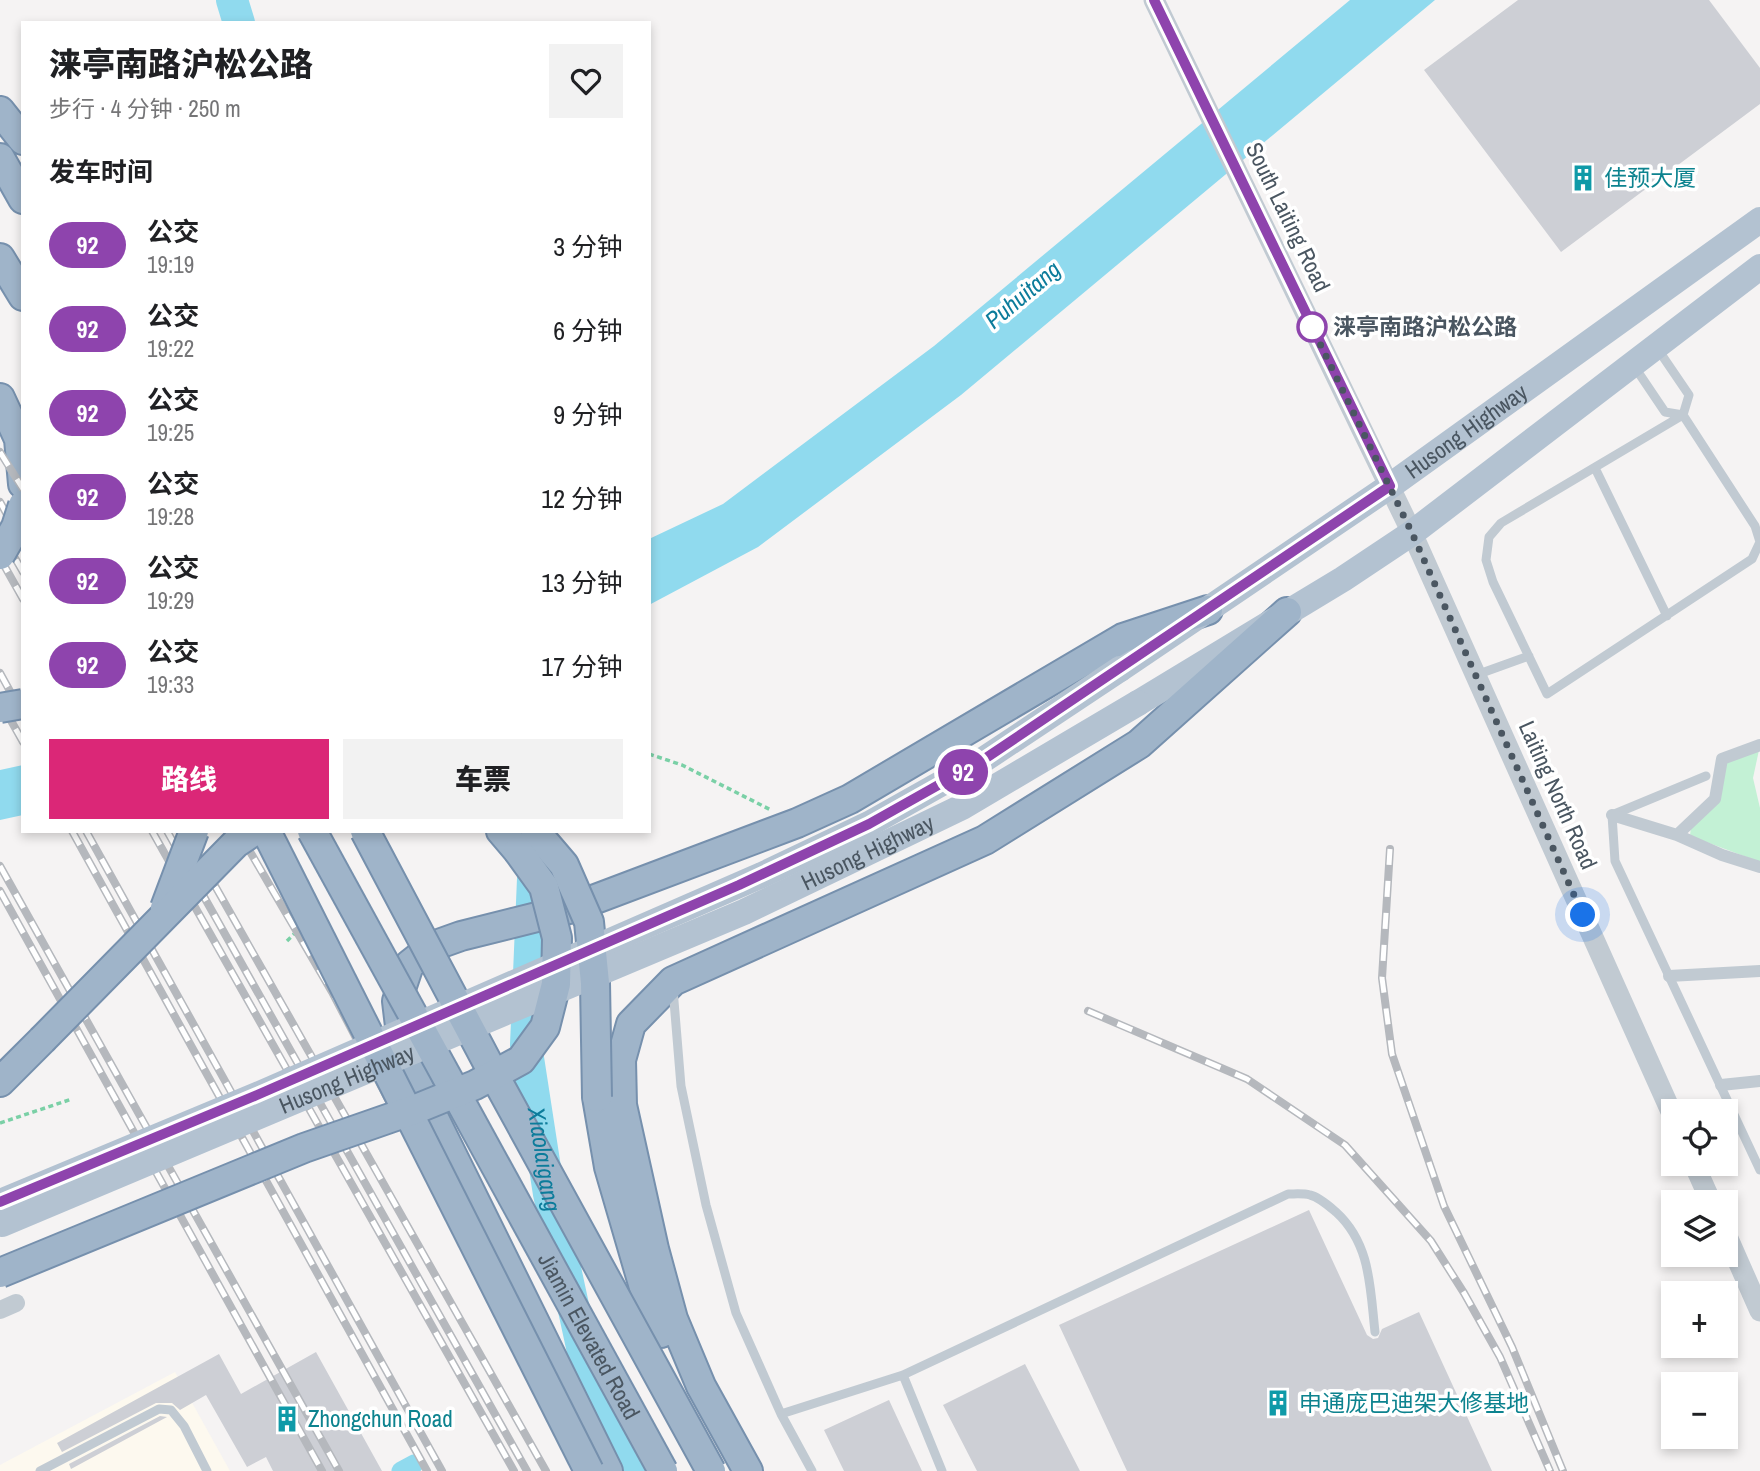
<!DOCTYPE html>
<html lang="zh">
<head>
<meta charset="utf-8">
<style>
  body { margin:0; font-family:"Archivo Narrow","Noto Sans SC",sans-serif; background:#f2f2f2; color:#202124; height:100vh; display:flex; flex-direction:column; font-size:26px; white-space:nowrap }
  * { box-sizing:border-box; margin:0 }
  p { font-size:23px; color:#757577 }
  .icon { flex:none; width:38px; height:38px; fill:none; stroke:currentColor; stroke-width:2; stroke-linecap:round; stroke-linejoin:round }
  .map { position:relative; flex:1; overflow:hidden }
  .sheet { position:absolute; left:21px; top:21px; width:630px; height:812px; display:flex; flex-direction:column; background:#fff; border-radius:0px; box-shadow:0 4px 10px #0003 }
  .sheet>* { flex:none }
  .badge { padding:0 14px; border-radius:23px; font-size:24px; line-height:46px }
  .tools { position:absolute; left:1661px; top:1099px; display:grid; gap:14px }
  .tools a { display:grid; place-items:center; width:77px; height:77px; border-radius:0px; background:#fff; box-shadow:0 4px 10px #0003; font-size:35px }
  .you { position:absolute; width:35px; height:35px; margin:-18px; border:5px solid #fff; border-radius:50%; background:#1a73e8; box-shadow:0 0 0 10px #1a73e833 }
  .map>.badge { position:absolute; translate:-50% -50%; box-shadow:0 0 0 4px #fff }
  h2 { padding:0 28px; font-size:26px; line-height:63px }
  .round { display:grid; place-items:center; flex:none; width:74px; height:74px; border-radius:0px; background:#f2f2f2 }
  .headline { display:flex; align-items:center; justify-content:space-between; height:119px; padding:0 28px }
  h1 { font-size:33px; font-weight:800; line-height:52px }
  .cta { display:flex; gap:14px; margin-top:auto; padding:14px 28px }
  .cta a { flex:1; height:80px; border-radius:0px; background:#db2777; color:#fff; font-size:28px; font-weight:800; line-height:80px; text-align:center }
  .cta a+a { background:#f2f2f2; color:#202124 }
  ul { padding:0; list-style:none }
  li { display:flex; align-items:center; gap:21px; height:84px; padding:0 28px }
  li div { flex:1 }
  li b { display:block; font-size:26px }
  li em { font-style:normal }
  li .badge { min-width:77px; font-weight:700; text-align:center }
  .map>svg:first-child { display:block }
</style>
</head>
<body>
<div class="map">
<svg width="1760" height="1471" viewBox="0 0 1760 1471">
  <rect width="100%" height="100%" fill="#f5f3f3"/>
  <path fill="#fdf9ef" d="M175 1372 230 1471H0V1465Z"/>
  <path fill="#c3f1d5" d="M1759 750 1753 778 1760 808V862L1690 836 1691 826 1709 812 1725 762Z"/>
  <path fill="#90daee" d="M1350 0H1435L961 395 758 547 649 605V539L723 504 934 346Z
    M23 765V815L0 820V770Z"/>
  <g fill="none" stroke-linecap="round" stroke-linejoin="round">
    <path stroke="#90daee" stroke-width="19" d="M576 1382 588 1375
      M401 1471 414 1464"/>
    <g stroke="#90daee" stroke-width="32">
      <path d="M232 0 239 23"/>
      <path id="s1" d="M534 855 526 1045 549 1194 588 1375 641 1471"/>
    </g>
  </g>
  <path fill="#cdcfd5" d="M1518 0H1709L1760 68V104L1561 252 1424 70Z
    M1309 1210 1367 1335 1373 1339 1378 1338 1382 1329 1419 1312 1492 1471H1127L1059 1325Z
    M316 1352 382 1471H273L266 1457 247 1467 206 1395 180 1410 172 1403H156L62 1452 57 1443 219 1354 241 1394Z
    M1025 1364 1080 1471H977L943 1405Z
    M889 1400 922 1471H844L824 1430Z
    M160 1416 167 1417 71 1469 69 1464Z"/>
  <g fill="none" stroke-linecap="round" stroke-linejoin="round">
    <g stroke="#7690ad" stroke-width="32">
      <path id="trunk" d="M0 111 23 140
        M0 158 23 199
        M0 258 23 296
        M0 398 19 439 23 484
        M501 831 518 851
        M0 1082 42 1040
        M597 1097 609 1167 650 1308 661 1333
        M608 1471 419 1088 402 1043 397 1001 409 965 433 946 461 936 569 909 797 823 850 799 1123 638 1208 610
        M748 1471 701 1386 673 1319 654 1249 622 1105 621 1060 631 1024 673 981 985 840 1139 744 1287 612"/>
    </g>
    <path stroke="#7ad0a6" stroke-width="3.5" stroke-dasharray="5 3.5" stroke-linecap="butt" d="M649 754 682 765 771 810
      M287 941 294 934
      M0 1123 72 1099"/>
    <path stroke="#c1cad2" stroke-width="9" d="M1634 366 1665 412 1683 415 1755 526 1760 542 1752 559 1547 694 1493 582 1486 560 1489 537 1501 523 1683 415 1689 395 1657 348
      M1595 468 1667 616
      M1476 675 1529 656
      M1706 776 1612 815 1615 861 1760 1170
      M673 989 681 1086 706 1205 736 1313 781 1414 812 1471
      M903 1375 942 1471
      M781 1414 903 1375 1288 1194C1295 1194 1303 1193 1310 1195 1319 1197 1329 1206 1336 1212 1371 1244 1370 1288 1375 1332
      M40 1471 159 1409 171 1410 184 1426 207 1471"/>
    <path stroke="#c1cad2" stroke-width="12" d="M1760 745 1722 759 1715 799 1677 835 1722 855 1760 867
      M1612 815 1677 835
      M1669 976 1760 971
      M1721 1085 1760 1081"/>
    <path stroke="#c1cad2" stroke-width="18" d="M0 1310 16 1303"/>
    <path stroke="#c1cad2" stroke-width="21" d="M1154 0 1412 533 1673 1116
      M1694 1164 1711 1202
      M1726 1234 1760 1311"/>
    <g stroke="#b3c2d1" stroke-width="26">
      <path id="s2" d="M1120 669 1390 486 1760 220"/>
      <path d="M1138 703 1343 579 1412 533 1760 267"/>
    </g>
    <use href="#trunk" stroke="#9fb4c9" stroke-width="28"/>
    <g stroke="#b5b8bd" stroke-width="8">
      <path id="rail" d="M0 452 23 489
        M0 502 23 543
        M0 532 23 572
        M0 558 23 599
        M0 673 23 715
        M0 701 23 742
        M72 831 427 1471
        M86 831 442 1471
        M152 831 514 1471
        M167 831 527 1471
        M184 831 546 1471
        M238 831 332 992 582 1471
        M1390 849 1382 978 1392 1054 1444 1206 1512 1347 1563 1471
        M0 866 339 1471
        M0 891 322 1471
        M1088 1011 1247 1079 1345 1145 1431 1241 1464 1293 1500 1357 1550 1471"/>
    </g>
    <use href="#rail" stroke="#fff" stroke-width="5" stroke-dasharray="16" stroke-linecap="butt"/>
    <g stroke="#7690ad" stroke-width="32" stroke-linecap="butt">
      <g id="trunk-bridge">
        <path d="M0 555 16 527 23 505"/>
        <path d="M0 708 23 704"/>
        <path d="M266 831 589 1471"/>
        <path id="s4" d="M312 831 663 1471"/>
        <path d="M365 831 500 1086 711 1471"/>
        <path d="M535 831 564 865 589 922 595 983 597 1097"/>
        <path d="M165 908 194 831"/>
        <path d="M42 1040 236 843 254 831"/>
        <path d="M0 1273 304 1148 416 1109 475 1085 521 1060 545 1027 556 984 557 938 544 887 518 851"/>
      </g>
    </g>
    <g stroke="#b3c2d1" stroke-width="26">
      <path d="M0 1202 257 1095 762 875 869 824 983 760 1120 669"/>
      <path id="s3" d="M2 1224 744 912 962 807 1138 703"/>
    </g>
    <use href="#trunk-bridge" stroke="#9fb4c9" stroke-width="28"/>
  </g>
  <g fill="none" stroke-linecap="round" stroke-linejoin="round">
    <g stroke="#fff" stroke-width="16">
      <path id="line" d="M0 1202 257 1095 739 885 869 824 983 760 1390 486 1154 0"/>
    </g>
    <use href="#line" stroke="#8e44ad" stroke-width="10"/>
    <path stroke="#4a5661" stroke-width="7" stroke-dasharray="0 12.6" d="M1312 327 1308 319 1412 533 1583 915"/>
  </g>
  <defs>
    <g id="building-bare" transform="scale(2.1)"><path d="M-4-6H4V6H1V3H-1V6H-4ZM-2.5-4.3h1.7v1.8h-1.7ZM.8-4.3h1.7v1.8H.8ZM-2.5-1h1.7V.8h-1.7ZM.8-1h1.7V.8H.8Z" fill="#0f9aa8" stroke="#fff" stroke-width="2.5" paint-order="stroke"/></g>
  </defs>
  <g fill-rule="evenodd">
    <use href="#building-bare" x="1583" y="178"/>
    <use href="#building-bare" x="1278" y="1403"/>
    <use href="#building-bare" x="287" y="1419"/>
  </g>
  <circle fill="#fff" stroke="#8e44ad" stroke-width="3.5" cx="1312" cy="327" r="14"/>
  <g text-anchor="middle" stroke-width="7" stroke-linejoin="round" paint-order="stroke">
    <g font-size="23" fill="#0d838f" stroke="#fff" text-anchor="start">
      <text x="1604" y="186">佳预大厦</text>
      <text x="1299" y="1411">申通庞巴迪架大修基地</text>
      <text x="308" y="1427">Zhongchun Road</text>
    </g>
    <g font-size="23" fill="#4a5661" stroke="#fff">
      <text transform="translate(1288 217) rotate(64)" y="8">South Laiting Road</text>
      <text dy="8" stroke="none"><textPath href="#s2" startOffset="420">Husong Highway</textPath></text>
      <text transform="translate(1558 795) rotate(66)" y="8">Laiting North Road</text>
      <text dy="8" stroke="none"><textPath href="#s3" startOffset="942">Husong Highway</textPath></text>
      <text dy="8" stroke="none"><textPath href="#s3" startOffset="374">Husong Highway</textPath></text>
      <text dy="8" stroke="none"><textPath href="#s4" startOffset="576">Jiamin Elevated Road</textPath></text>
    </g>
    <g font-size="23" font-weight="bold" fill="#4a5661" stroke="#fff" text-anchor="start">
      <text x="1333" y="335">涞亭南路沪松公路</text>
    </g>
    <g font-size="24" font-style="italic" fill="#0c7c9b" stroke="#fff">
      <text transform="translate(1023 295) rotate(-40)" y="8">Puhuitang</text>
      <text dy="8" stroke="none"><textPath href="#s1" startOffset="306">Xiaolaigang</textPath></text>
    </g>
  </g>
</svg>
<div class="tools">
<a><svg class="icon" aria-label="locate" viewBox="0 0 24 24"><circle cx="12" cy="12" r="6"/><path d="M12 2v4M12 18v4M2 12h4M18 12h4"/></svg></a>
<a><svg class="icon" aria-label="layers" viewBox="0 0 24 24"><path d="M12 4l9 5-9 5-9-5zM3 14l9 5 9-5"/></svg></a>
<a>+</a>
<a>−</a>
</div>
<div class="you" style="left:1583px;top:915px"></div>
<b class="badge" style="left:963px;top:772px;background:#8e44ad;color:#fff">92</b>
<section class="sheet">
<div class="headline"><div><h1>涞亭南路沪松公路</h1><p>步行 · 4 分钟 · 250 m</p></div><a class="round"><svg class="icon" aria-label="heart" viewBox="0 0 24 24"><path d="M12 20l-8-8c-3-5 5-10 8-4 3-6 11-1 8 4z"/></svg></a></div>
<h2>发车时间</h2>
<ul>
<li><span class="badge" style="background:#8e44ad;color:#fff">92</span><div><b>公交</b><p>19:19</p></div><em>3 分钟</em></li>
<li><span class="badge" style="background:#8e44ad;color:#fff">92</span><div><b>公交</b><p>19:22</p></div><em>6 分钟</em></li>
<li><span class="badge" style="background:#8e44ad;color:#fff">92</span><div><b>公交</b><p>19:25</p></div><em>9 分钟</em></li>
<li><span class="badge" style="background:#8e44ad;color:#fff">92</span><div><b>公交</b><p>19:28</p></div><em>12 分钟</em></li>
<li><span class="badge" style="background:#8e44ad;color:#fff">92</span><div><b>公交</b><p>19:29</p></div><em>13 分钟</em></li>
<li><span class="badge" style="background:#8e44ad;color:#fff">92</span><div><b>公交</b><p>19:33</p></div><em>17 分钟</em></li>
</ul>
<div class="cta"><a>路线</a><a>车票</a></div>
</section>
</div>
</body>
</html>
